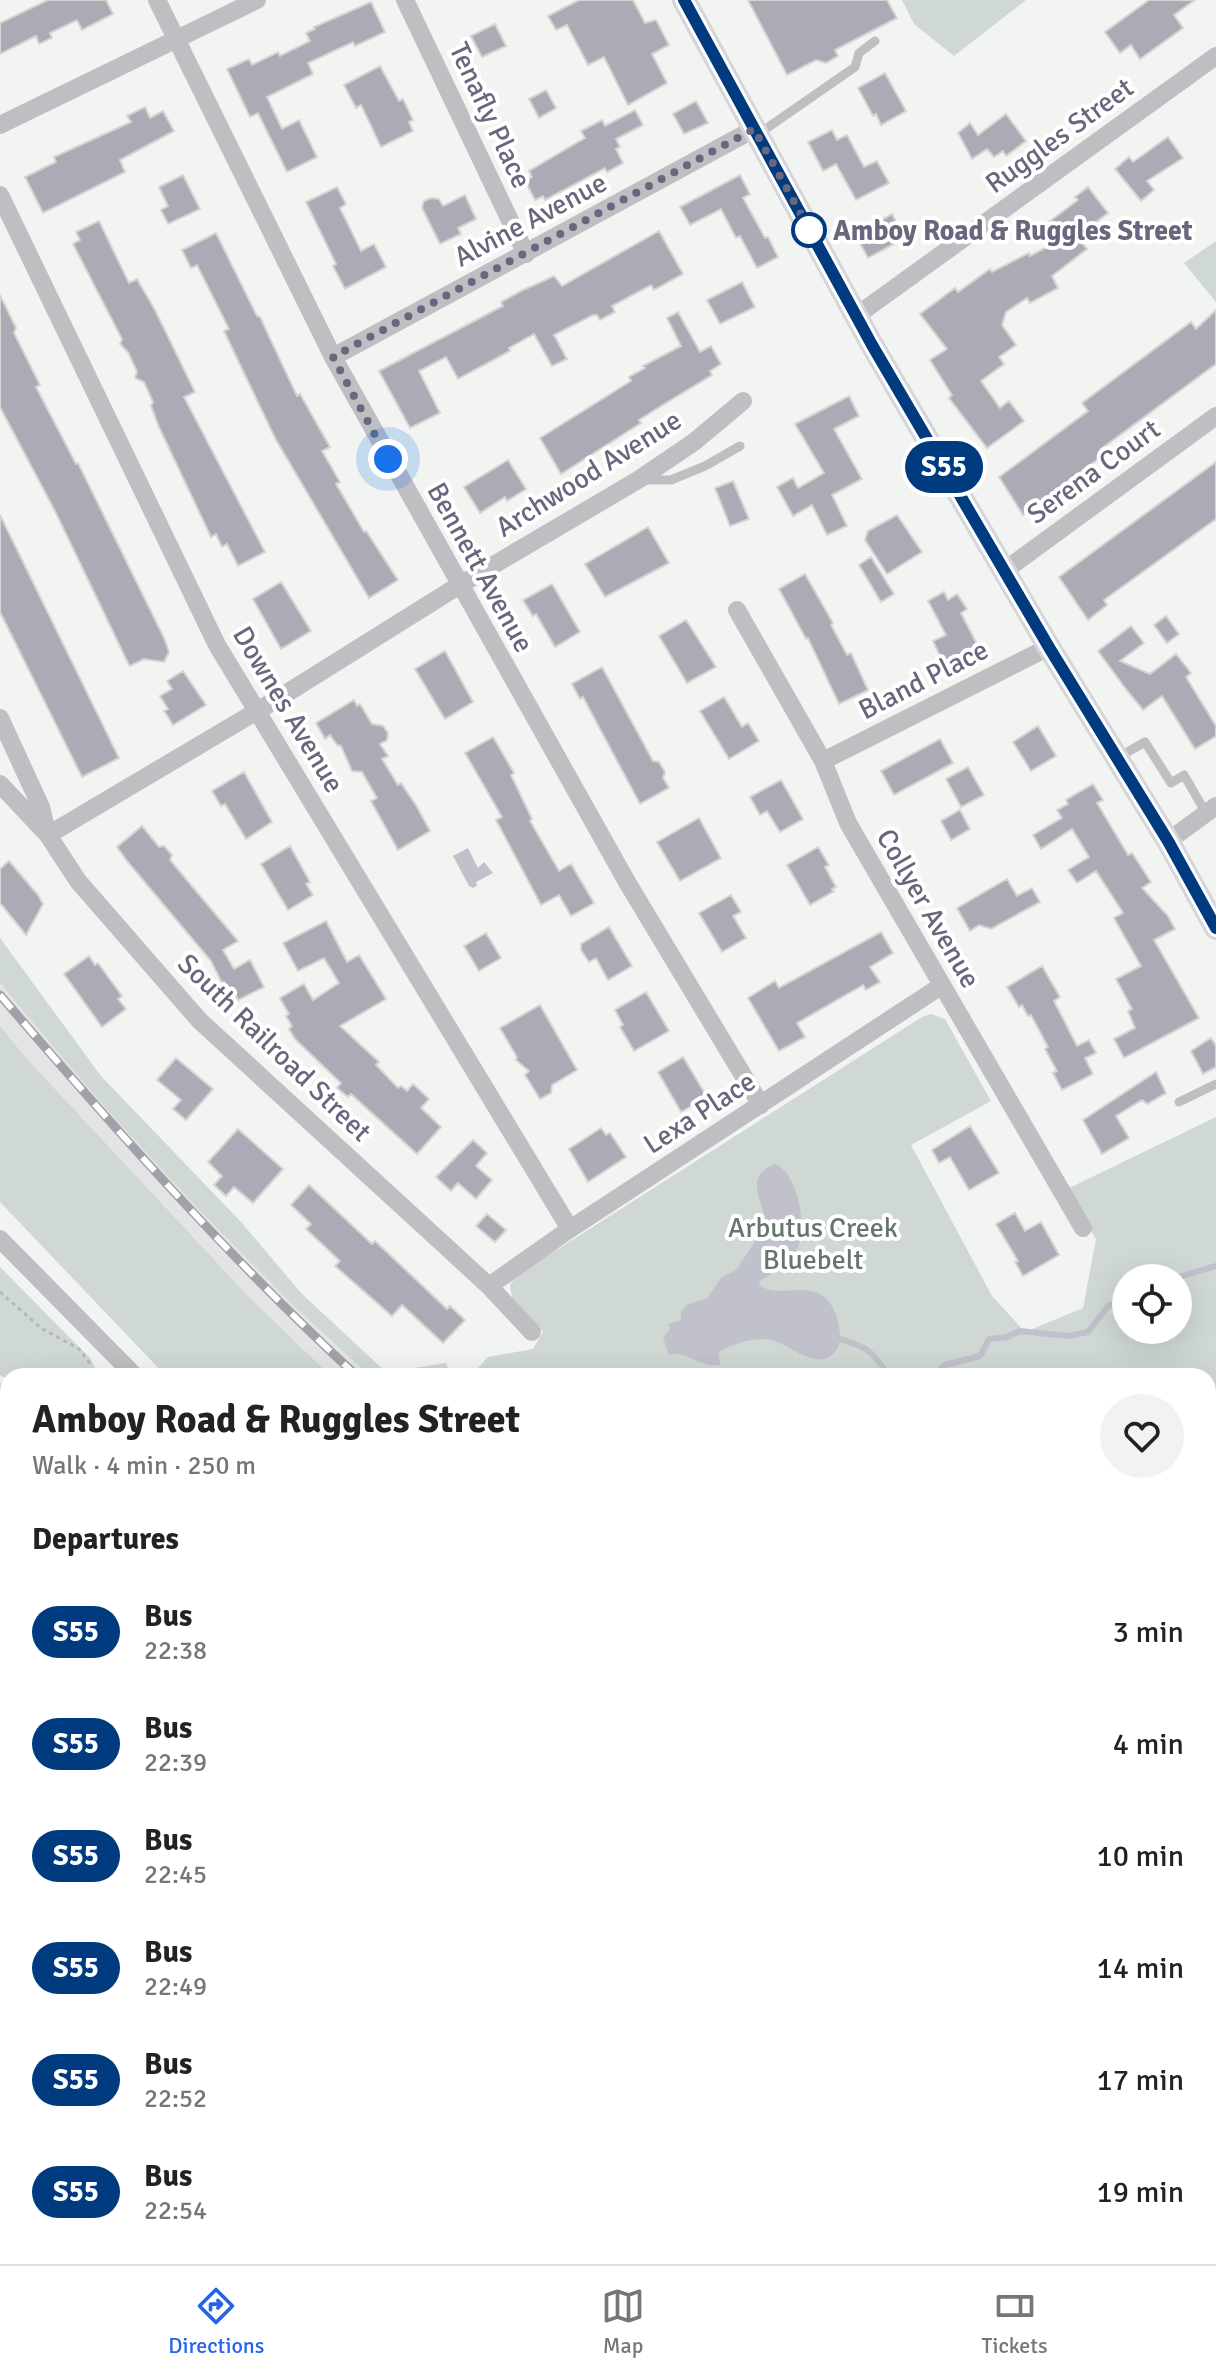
<!DOCTYPE html>
<html lang="en">
<head>
<meta charset="utf-8">
<style>
  body { margin:0; font-family:Signika,sans-serif; background:#f2f2f2; color:#222; height:100vh; display:flex; flex-direction:column; font-size:30px; white-space:nowrap }
  * { box-sizing:border-box; margin:0 }
  p { font-size:26px; color:#767676 }
  .icon { flex:none; width:44px; height:44px; fill:none; stroke:currentColor; stroke-width:2; stroke-linecap:round; stroke-linejoin:round }
  .map { position:relative; flex:1; overflow:hidden }
  .details { position:absolute; left:0px; top:1368px; width:1216px; height:896px; display:flex; flex-direction:column; background:#fff; border-radius:24px 24px 0 0; box-shadow:0 8px 32px #0002 }
  .details>* { flex:none }
  .badge { padding:0 16px; border-radius:26px; font-size:28px; line-height:52px }
  .buttons { position:absolute; left:1112px; top:1264px; display:grid; gap:16px }
  .buttons a { display:grid; place-items:center; width:80px; height:80px; border-radius:50%; background:#fff; box-shadow:0 8px 32px #0002; font-size:40px }
  .you { position:absolute; width:40px; height:40px; margin:-20px; border:6px solid #fff; border-radius:50%; background:#1a73e8; box-shadow:0 0 0 12px #1a73e833 }
  .map>.badge { position:absolute; translate:-50% -50%; box-shadow:0 0 0 4px #fff }
  h2 { padding:0 32px; font-size:30px; line-height:72px }
  .round { display:grid; place-items:center; flex:none; width:84px; height:84px; border-radius:42px; background:#f2f2f2 }
  .summary { display:flex; align-items:center; justify-content:space-between; height:136px; padding:0 32px }
  h1 { font-size:38px; font-weight:700; line-height:60px }
  ul { padding:0; list-style:none }
  li { display:flex; align-items:center; gap:24px; height:112px; padding:0 32px }
  li div { flex:1 }
  li b { display:block; font-size:30px }
  li em { font-style:normal }
  li .badge { min-width:88px; font-weight:700; text-align:center }
  .tab-bar { display:flex; justify-content:space-around; align-items:center; height:112px; border-top:2px solid #e0e0e0; background:#fff; font-size:22px; color:#767676 }
  .tab-bar a { display:grid; justify-items:center; gap:4px }
  .tab-bar .current { color:#2563eb }
  .map>svg:first-child { display:block }
</style>
</head>
<body>
<div class="map">
<svg width="1216" height="2264" viewBox="0 0 1216 2264">
  <rect width="100%" height="100%" fill="#f2f4f1"/>
  <path fill="#e3e4e3" d="M0 982 101 1103 200 1210 370 1376H331L249 1297 28 1060 0 1026Z
    M1216 1503V1964L1208 1959V1516Z"/>
  <path fill="#d0d8d3" fill-rule="evenodd" d="M902 0H1026L954 56 914 24Z
    M1216 241V302L1184 263Z
    M0 938 101 1076 241 1222 302 1294 386 1372 446 1363 449 1371 478 1368 488 1357 533 1349 543 1332 512 1298 510 1284 522 1272 922 1017 931 1014 945 1019 991 1101 911 1145 992 1296 1025 1332 1083 1308 1096 1239 1065 1190 1216 1117V1530L1208 1544V1376H370L296 1308 200 1211 101 1103 19 1006 0 982ZM1126 1278H1178V1330H1126Z
    M0 1026 28 1060 249 1297 331 1376H166L0 1202Z
    M0 1267 90 1358 99 1376H8V1380L0 1375Z
    M1208 2036 1216 2040V2264H1189L1184 2256H1208Z
    M581 2256H727L734 2264H585Z
    M891 2256H1052L1058 2264H897Z"/>
  <path fill="#c0c1cb" d="M468 848 478 868 484 862 493 873 476 882 477 886 473 888 469 886 453 856Z
    M775 1164C798 1173 808 1228 797 1249 789 1264 772 1272 759 1282L760 1286C778 1297 800 1284 820 1294 829 1299 834 1308 837 1318 840 1330 843 1343 834 1353 815 1373 786 1340 766 1339 752 1338 731 1344 719 1352L720 1365C699 1368 687 1350 669 1355L663 1338 670 1329 668 1324 681 1320V1311L687 1305 707 1298 721 1278 736 1270 766 1225C765 1203 741 1177 775 1164Z"/>
  <g fill="none" stroke-linecap="round" stroke-linejoin="round">
    <path stroke="#c0c1cb" stroke-width="6" d="M1175 1278 1216 1266
      M840 1339C868 1347 873 1352 889 1376
      M933 1376 945 1365 980 1356 989 1339 1007 1337 1020 1331 1068 1336 1088 1332 1109 1305 1126 1302"/>
  </g>
  <path fill="#acabb5" stroke="#d4d5d3" stroke-width="2" d="M48 0H106L113 14 82 30 77 20 50 33 52 38 39 44 36 36 0 54V23Z
    M579 0H633L645 23 656 20 669 45 652 54 667 83 628 105 604 57 588 65 567 25 556 30 548 16Z
    M748 0H887L897 18 835 50 838 56 826 63 816 60 787 75Z
    M1149 0H1195L1174 15 1183 28 1140 59 1131 45 1120 53 1105 32Z
    M371 2 385 32 355 46 353 42 308 63 313 74 267 97 282 129 299 120 317 157 287 172 258 113 250 117 227 69 249 59 252 65 278 52 280 56 310 41 306 33 315 29 314 27Z
    M495 24 506 46 482 57 471 36Z
    M380 66 399 101 403 99 413 120 409 122 413 131 381 147 361 105 356 108 344 85Z
    M885 73 906 111 881 125 876 114 873 116 858 88Z
    M546 90 556 108 539 118 529 99Z
    M696 101 708 123 684 134 673 114Z
    M145 107 150 118 163 111 174 131 120 160 125 172 43 213 25 177 56 162 54 157 131 122 127 116Z
    M635 110 643 125 616 139 620 147 616 149 623 163 607 172 605 168 545 200 543 196 535 200 525 181 532 177 529 171 585 138 581 131 602 120 605 126Z
    M1006 114 1026 141 1006 156 1003 151 994 157 987 149 972 159 958 133 970 123 978 135Z
    M832 130 837 140 847 135 864 167 877 161 889 183 856 200 836 164 823 171 808 142Z
    M1168 137 1183 158 1147 181 1154 190 1141 201 1115 169 1129 157 1133 162Z
    M183 175 200 209 168 224 161 210 168 206 159 187Z
    M740 175 750 194 743 198 765 238 768 237 778 257 757 268 740 236 736 238 721 209 690 225 680 207Z
    M337 187 346 204 340 208 361 251 374 244 386 267 345 289 333 266 336 264 306 202Z
    M1088 187 1108 213 1077 237 1087 249 1052 276 1058 288 1030 303 1027 298 1006 312 1002 325 1016 345 999 357 1004 364 981 381 1000 408 1009 401 1024 421 987 448 949 398 952 395 930 360 947 349 920 314 955 288 958 292 990 269 992 272 1029 253 1030 256 1057 242 1045 225 1078 200 1075 197Z
    M465 195 476 219 458 228 461 234 440 244 422 208 424 201 431 198 439 199 443 206Z
    M892 214 905 238 868 258 855 234Z
    M99 221 129 283 137 279 155 310 195 392 184 397 265 552 238 566 227 544 222 547 216 534 211 537 159 427 151 406 153 402 144 382 135 378 137 371 128 352 120 344 122 339 73 244 80 240 76 232Z
    M659 231 683 274 654 290 651 285 612 306 615 312 600 320 597 315H593L554 335 567 359 552 366 534 334 509 348 510 351 458 379 446 357 419 371 440 413 410 428 379 371 503 306 501 302 521 291 554 276 562 286Z
    M216 233 257 316 260 317 297 396 300 394 330 447 322 451 340 482 336 484 364 532 366 531 398 580 369 598 275 438 224 331 229 329 197 265 191 268 182 250Z
    M742 282 755 307 720 324 707 300Z
    M0 295 16 328 14 333 40 385 36 387 76 464 78 463 164 638 169 652 164 662 144 659 130 666 128 663 56 513 0 407Z
    M1216 310V364L1101 449 1105 454 1023 515 999 477 1088 411 1082 403 1191 322 1196 329Z
    M678 312 700 352 711 346 721 364 710 371 712 375 661 406 639 420 641 423 561 474 540 438 631 381 629 377 645 368 643 366 681 346 667 318Z
    M849 396 859 416 834 429 862 479 832 495 847 526 827 535 812 505 793 516 777 487 793 478 798 488 824 473 795 424Z
    M508 460 526 489 507 501 505 497 480 513 464 487Z
    M1216 462V519L1104 600 1107 605 1088 620 1059 577Z
    M733 481 749 519 730 526 715 488Z
    M0 515 119 758 82 777 0 612Z
    M897 515 922 552 887 574 865 540 868 531Z
    M648 527 669 563 605 597 585 564Z
    M871 557 894 594 881 602 859 565Z
    M805 574 833 623 831 625 847 655 851 653 868 690 839 704 808 638 806 639 779 589Z
    M281 582 311 631 281 649 253 599Z
    M552 584 580 632 555 647 536 614 533 616 523 600Z
    M944 592 948 600 957 594 967 609 961 613 978 646 943 663 933 641 946 635 928 601Z
    M1166 616 1179 634 1167 643 1154 625Z
    M686 620 716 667 687 683 659 636Z
    M1131 626 1144 643 1120 661 1150 674 1176 654 1191 673 1186 677 1216 726V736L1195 749 1162 696 1143 710 1125 688 1098 651Z
    M445 651 473 702 445 719 415 669Z
    M602 667 653 761 659 762 665 772 663 778 669 788 640 804 583 697 580 699 572 684Z
    M183 671 206 705 173 725 164 711 168 709 160 696 172 689 167 681Z
    M724 697 742 727 748 723 759 741 729 759 700 711Z
    M354 700 357 706 360 704 372 724 383 726 388 733 387 740 380 744 388 756 382 759 398 785 401 783 417 807 430 831 398 850 371 801 377 798 362 772 352 771 341 746 337 745 330 735 325 739 316 723Z
    M1038 726 1056 756 1031 771 1013 742Z
    M493 737 514 773 511 775 532 819 530 821 559 871 571 864 594 903 571 916 559 895 541 905 496 820 502 817 465 753Z
    M940 739 953 763 894 795 881 771Z
    M968 767 984 795 961 807 946 779Z
    M244 772 272 822 246 839 225 804 221 806 212 791Z
    M781 780 803 819 780 832 767 811 760 815 750 797Z
    M1093 784 1103 800 1097 803 1128 855 1132 853 1151 882 1142 888 1168 916 1175 929 1154 940 1199 1018 1124 1058 1114 1039 1135 1028 1128 1011 1132 1009 1116 979 1141 966 1114 918 1123 913 1096 871 1077 883 1068 870 1089 857 1072 829 1041 849 1033 835 1062 818 1057 810 1068 804 1066 800Z
    M960 810 970 829 951 840 941 821Z
    M699 818 721 858 680 881 657 842Z
    M142 826 159 847 164 846 172 855 170 860 238 941 223 950 234 969 250 960 264 987 238 1000 233 990 230 992 224 982 222 983 211 961 127 861 117 847Z
    M290 846 310 882 306 884 313 895 288 910 261 864Z
    M818 847 829 865 825 867 836 887 832 889 834 891 810 905 787 865Z
    M9 861 38 895 43 904 26 935 0 903V869Z
    M1007 879 1017 896 1032 888 1040 902 991 929 979 925 970 931 957 908Z
    M731 895 741 912 733 916 746 938 722 952 699 913Z
    M326 921 347 962 359 955 386 999 340 1026 379 1062 376 1065 398 1088 401 1086 407 1091 413 1084 429 1099 421 1108 441 1127 417 1154 351 1094 348 1097 337 1088 341 1083 295 1039 289 1029 292 1026 286 1016 289 1014 280 998 304 984 313 1000 339 983 324 958 298 971 283 943Z
    M609 927 632 966 608 980 596 958 589 962 581 950V944Z
    M881 932 893 953 870 967 880 982 866 990 863 985 797 1023 805 1037 779 1051 748 998 775 981 779 988Z
    M486 933 501 958 479 971 464 946Z
    M89 956 95 965 98 963 122 996 118 999 126 1009 102 1027 64 974Z
    M1042 966 1060 997 1054 1001 1077 1046 1089 1040 1096 1053 1085 1058 1093 1074 1062 1090 1053 1073 1057 1071 1045 1049 1048 1047 1031 1015 1028 1016 1022 1005 1019 1007 1007 987Z
    M646 992 669 1031 634 1051 620 1027 623 1025 615 1010Z
    M540 1005 577 1070 552 1085 551 1093 540 1099 525 1075 529 1071 516 1060 517 1057 500 1028Z
    M1211 1038 1216 1046V1067L1203 1074 1191 1051Z
    M683 1057 707 1097 681 1112 658 1072Z
    M176 1058 213 1089 186 1120 173 1109 181 1100 157 1080Z
    M1156 1072 1166 1093 1147 1104 1142 1100 1116 1116 1129 1138 1102 1154 1083 1120Z
    M970 1126 999 1173 969 1190 950 1157 939 1163 932 1150Z
    M601 1128 606 1135 610 1133 626 1157 588 1182 569 1149Z
    M238 1129 283 1169 253 1203 234 1187 226 1196 214 1185 222 1176 208 1162Z
    M473 1140 487 1153 476 1166 492 1180 476 1199 458 1183 451 1191 436 1177Z
    M309 1185 372 1244 375 1241 447 1309 450 1306 465 1320 443 1343 402 1305 392 1316 335 1266 340 1261 306 1229 311 1224 291 1205Z
    M1015 1213 1025 1231 1041 1222 1059 1255 1023 1276 1015 1262 1018 1261 996 1224Z
    M487 1214 506 1230 495 1242 476 1226Z"/>
  <g fill="none" stroke-linecap="round" stroke-linejoin="round">
    <path stroke="#b8b7bb" stroke-width="3" stroke-dasharray="4 4" stroke-linecap="butt" d="M0 1292 41 1328 79 1349 92 1366
      M1208 1819 1216 1806
      M1208 1851 1210 1852
      M1208 1924 1216 1929"/>
    <path stroke="#bebec3" stroke-width="9" d="M757 135 855 67 859 53 875 41
      M642 480H671L705 466 740 446
      M1117 758 1145 742 1171 783 1184 775 1206 813
      M1179 1102 1216 1084"/>
    <path stroke="#bebec3" stroke-width="18" d="M157 0 333 357 627 882 761 1105
      M405 0 526 254
      M0 125 257 0
      M0 195 217 645 570 1229
      M856 316 1216 56
      M333 357 754 129
      M1004 571 1216 416
      M737 610 823 761 848 823 1083 1228
      M0 718 41 807 47 832
      M823 761 1049 647
      M0 784 48 835 78 881 199 1020 489 1286 532 1332
      M48 835 279 698 458 586 638 480 694 442 743 401
      M1168 841 1216 806
      M0 1239 135 1376
      M489 1286 570 1229 941 986
      M0 2080 8 2096
      M86 2256 90 2264
      M335 2256 339 2264
      M236 2264 253 2256"/>
    <path stroke="#d5d5db" stroke-width="24" d="M684 0 872 345 1050 649 1168 841 1216 928
      M0 1395 8 1400
      M0 1676 8 1682
      M1158 2256 1163 2264"/>
    <path stroke="#d5d5db" stroke-width="32" d="M0 1481 8 1486
      M0 1572 8 1577
      M569 2256 573 2264
      M753 2256 760 2264
      M859 2256 866 2264"/>
    <g stroke="#a2a1aa" stroke-width="9">
      <path id="rail" d="M0 995C113 1127 229 1258 357 1376
        M1208 2028 1216 2033"/>
    </g>
    <use href="#rail" stroke="#fff" stroke-width="6" stroke-dasharray="18" stroke-linecap="butt"/>
  </g>
  <g fill="none" stroke-linecap="round" stroke-linejoin="round">
    <g stroke="#fff" stroke-width="18">
      <path id="line" d="M684 0 872 345 1050 649 1168 841 1216 928"/>
    </g>
    <use href="#line" stroke="#003b80" stroke-width="12"/>
    <path stroke="#69677d" stroke-width="8" stroke-dasharray="0 14.4" d="M388 459 333 357 754 129 814 238 809 230"/>
  </g>
  <circle fill="#fff" stroke="#003b80" stroke-width="4" cx="809" cy="230" r="16"/>
  <g text-anchor="middle" stroke-width="8" stroke-linejoin="round" paint-order="stroke">
    <g font-size="28" fill="#69677d" stroke="#fff">
      <text transform="translate(491 115) rotate(65)" y="10">Tenafly Place</text>
      <text transform="translate(1059 135) rotate(-36)" y="10">Ruggles Street</text>
      <text transform="translate(530 219) rotate(-28)" y="10">Alvine Avenue</text>
      <text transform="translate(1093 471) rotate(-36)" y="10">Serena Court</text>
      <text transform="translate(588 473) rotate(-32)" y="10">Archwood Avenue</text>
      <text transform="translate(481 567) rotate(61)" y="10">Bennett Avenue</text>
      <text transform="translate(923 679) rotate(-27)" y="10">Bland Place</text>
      <text transform="translate(289 709) rotate(59)" y="10">Downes Avenue</text>
      <text transform="translate(929 908) rotate(60)" y="10">Collyer Avenue</text>
      <text transform="translate(275 1047) rotate(44)" y="10">South Railroad Street</text>
      <text transform="translate(699 1112) rotate(-33)" y="10">Lexa Place</text>
    </g>
    <g font-size="28" font-weight="bold" fill="#69677d" stroke="#fff" text-anchor="start">
      <text x="833" y="240">Amboy Road &amp; Ruggles Street</text>
    </g>
    <g font-size="28" fill="#65766c" stroke="#fff">
      <text x="813" y="1237">Arbutus Creek<tspan x="813" dy="32">Bluebelt</tspan></text>
    </g>
  </g>
</svg>
<div class="buttons">
<a><svg class="icon" aria-label="locate" viewBox="0 0 24 24"><circle cx="12" cy="12" r="6"/><path d="M12 2v4M12 18v4M2 12h4M18 12h4"/></svg></a>
</div>
<div class="you" style="left:388px;top:459px"></div>
<b class="badge" style="left:944px;top:467px;background:#003b80;color:#fff">S55</b>
<section class="details">
<div class="summary"><div><h1>Amboy Road &amp; Ruggles Street</h1><p>Walk · 4 min · 250 m</p></div><a class="round"><svg class="icon" aria-label="heart" viewBox="0 0 24 24"><path d="M12 20l-8-8c-3-5 5-10 8-4 3-6 11-1 8 4z"/></svg></a></div>
<h2>Departures</h2>
<ul>
<li><span class="badge" style="background:#003b80;color:#fff">S55</span><div><b>Bus</b><p>22:38</p></div><em>3 min</em></li>
<li><span class="badge" style="background:#003b80;color:#fff">S55</span><div><b>Bus</b><p>22:39</p></div><em>4 min</em></li>
<li><span class="badge" style="background:#003b80;color:#fff">S55</span><div><b>Bus</b><p>22:45</p></div><em>10 min</em></li>
<li><span class="badge" style="background:#003b80;color:#fff">S55</span><div><b>Bus</b><p>22:49</p></div><em>14 min</em></li>
<li><span class="badge" style="background:#003b80;color:#fff">S55</span><div><b>Bus</b><p>22:52</p></div><em>17 min</em></li>
<li><span class="badge" style="background:#003b80;color:#fff">S55</span><div><b>Bus</b><p>22:54</p></div><em>19 min</em></li>
</ul>
</section>
</div>
<nav class="tab-bar">
<a class="current"><svg class="icon" aria-label="directions" viewBox="0 0 24 24"><path d="M12 3l9 9-9 9-9-9zM9 14v-3h6M13 9l2 2-2 2"/></svg>Directions</a>
<a><svg class="icon" aria-label="map" viewBox="0 0 24 24"><path d="M3 6l6-2 6 2 6-2v14l-6 2-6-2-6 2zM9 4v14M15 6v14"/></svg>Map</a>
<a><svg class="icon" aria-label="tickets" viewBox="0 0 24 24"><path d="M3 7h18v10H3zM15 7v10"/></svg>Tickets</a>
</nav>
</body>
</html>
